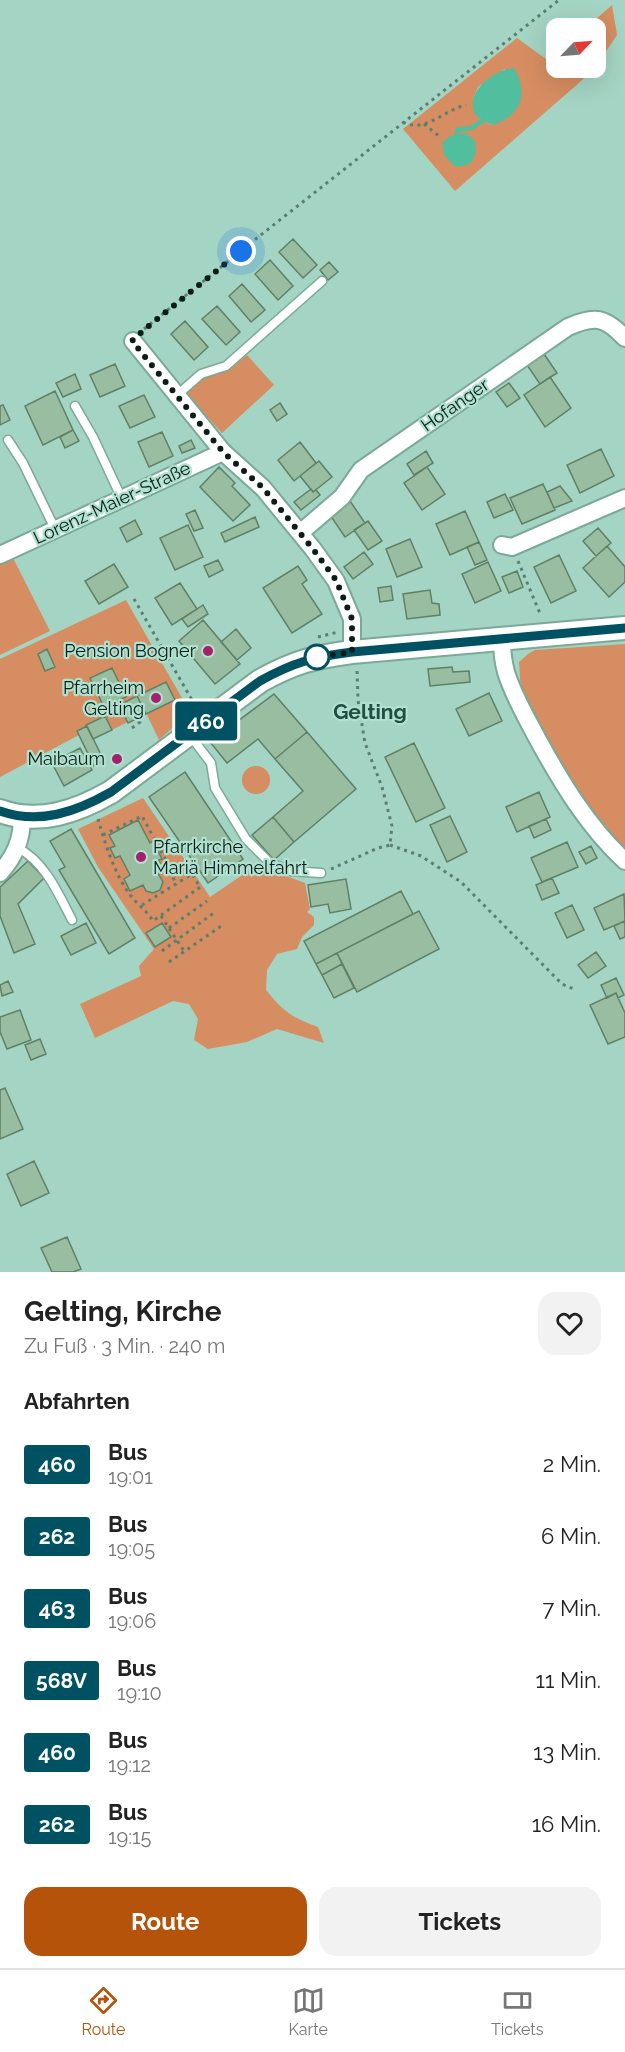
<!DOCTYPE html>
<html lang="de">
<head>
<meta charset="utf-8">
<style>
  body { margin:0; font-family:Raleway,sans-serif; background:#f2f2f2; color:#222; height:100vh; display:flex; flex-direction:column; font-size:22px; white-space:nowrap }
  * { box-sizing:border-box; margin:0 }
  p { font-size:20px; color:#767676 }
  .icon { flex:none; width:33px; height:33px; fill:none; stroke:currentColor; stroke-width:2; stroke-linecap:round; stroke-linejoin:round }
  .map { position:relative; height:1272px; overflow:hidden }
  .drawer { display:flex; flex-direction:column; background:#fff; flex:1 }
  .drawer>* { flex:none }
  .badge { padding:0 12px; border-radius:4px; font-size:21px; line-height:39px }
  .needle { width:39px; rotate:65deg }
  .buttons { position:absolute; left:546px; top:18px; display:grid; gap:12px }
  .buttons a { display:grid; place-items:center; width:60px; height:60px; border-radius:12px; background:#fff; box-shadow:0 6px 24px #0002; font-size:30px }
  .you { position:absolute; width:30px; height:30px; margin:-15px; border:4px solid #fff; border-radius:50%; background:#1a73e8; box-shadow:0 0 0 9px #1a73e833 }
  .map>.badge { position:absolute; translate:-50% -50%; box-shadow:0 0 0 3px #fff }
  h2 { padding:0 24px; font-size:22px; line-height:54px }
  .round { display:grid; place-items:center; flex:none; width:63px; height:63px; border-radius:18px; background:#f2f2f2 }
  .summary { display:flex; align-items:center; justify-content:space-between; height:102px; padding:0 24px }
  h1 { font-size:28px; font-weight:700; line-height:45px }
  .cta { display:flex; gap:12px; margin-top:auto; padding:12px 24px }
  .cta a { flex:1; height:69px; border-radius:18px; background:#b45309; color:#fff; font-size:24px; font-weight:700; line-height:69px; text-align:center }
  .cta a+a { background:#f2f2f2; color:#222 }
  ul { padding:0; list-style:none }
  li { display:flex; align-items:center; gap:18px; height:72px; padding:0 24px }
  li div { flex:1 }
  li b { display:block; font-size:22px }
  li em { font-style:normal }
  li .badge { min-width:66px; font-weight:700; text-align:center }
  .tab-bar { display:flex; justify-content:space-around; align-items:center; height:84px; border-top:2px solid #e0e0e0; background:#fff; font-size:16px; color:#767676 }
  .tab-bar a { display:grid; justify-items:center; gap:3px }
  .tab-bar .on { color:#b45309 }
  .map>svg:first-child { display:block }
</style>
</head>
<body>
<div class="map">
<svg width="625" height="1272" viewBox="0 0 625 1272">
  <rect width="100%" height="100%" fill="#a4d4c3"/>
  <path fill="#d68d61" fill-rule="evenodd" d="M612 5 617 35 596 66V28H586Z
    M517 38 550 62 556 56V68H594L588 75 455 191 403 129ZM505 69 493 125 480 119 473 99 478 87Z
    M247 355 274 385 222 433 185 393 203 378 229 370Z
    M13 558 50 631 0 655V564Z
    M126 600 190 712 159 740 138 696 128 722 93 739 79 735 0 777V659Z
    M625 644V853L593 818 559 764 521 693 519 662 528 654 535 650Z
    M242 780a14 14 0 1 1 28 0a14 14 0 1 1-28 0Z
    M143 798 210 897 257 865 305 883 310 909 307 912 314 917V925L302 937 297 949 277 954 267 970 266 990C284 1012 291 1017 318 1027L324 1043 277 1029 247 1042 208 1049 194 1040 198 1019 189 1004 173 1001 95 1038 80 1004 141 976 139 966 154 949 98 867 78 829Z"/>
  <path fill="#51be9e" d="M514 68C529 94 521 116 493 125 487 122 477 119 474 112 466 90 496 69 514 68Z
    M466 133 475 141 476 152 471 163 463 166H454L444 155 442 143 450 136Z"/>
  <g fill="none" stroke-linecap="round" stroke-linejoin="round">
    <path stroke="#51be9e" stroke-width="4.5" d="M457 135V130L471 128 484 120"/>
  </g>
  <path fill="#99bda0" stroke="#5e8065" stroke-width="1.5" d="M293 239 317 265 303 278 279 252Z
    M270 260 293 286 278 300 255 274Z
    M329 262 338 272 328 280 320 270Z
    M242 284 265 310 251 322 229 296Z
    M217 306 240 332 226 345 202 319Z
    M185 321 208 347 194 360 171 334Z
    M544 354 557 373 540 384 527 365Z
    M115 364 125 386 100 397 90 375Z
    M75 374 81 389 63 397 56 383Z
    M550 377 571 408 545 427 524 395Z
    M509 383 520 398 507 407 496 392Z
    M55 391 73 430 43 445 25 406Z
    M144 395 155 417 130 428 119 406Z
    M280 403 287 414 277 421 270 410Z
    M3 405 10 420 0 425V406Z
    M73 430 79 441 65 448 60 437Z
    M162 432 173 456 149 467 138 442Z
    M191 440 195 448 182 453 179 446Z
    M300 442 316 463 294 481 278 460Z
    M601 449 614 476 580 493 567 465Z
    M426 451 433 463 414 475 407 464Z
    M319 461 332 477 313 492 300 476Z
    M219 467 235 483 232 486 250 505 233 521 200 487Z
    M427 467 445 494 422 510 404 483Z
    M543 484 555 510 522 524 510 498Z
    M560 486 572 501 554 508 547 492Z
    M311 489 313 492 316 490 320 495 301 510 294 502Z
    M505 494 513 510 494 518 487 502Z
    M350 501 365 523 345 537 330 515Z
    M195 510 203 528 194 531 186 514Z
    M465 511 479 542 450 555 436 524Z
    M255 517 259 527 225 542 221 533Z
    M135 520 142 534 127 542 120 528Z
    M368 521 382 541 368 550 354 530Z
    M188 525 203 557 175 570 160 538Z
    M598 528 611 543 596 556 583 541Z
    M410 539 422 567 397 577 386 549Z
    M479 542 487 560 475 565 467 547Z
    M607 546 625 567V582L609 597 583 568Z
    M364 552 373 564 353 579 344 567Z
    M559 555 576 591 551 603 534 567Z
    M218 560 223 570 209 577 204 566Z
    M488 562 501 591 475 603 462 574Z
    M114 564 128 587 99 604 85 581Z
    M298 566 307 580 302 584 322 614 292 633 263 588Z
    M517 571 523 587 509 593 502 577Z
    M180 583 197 609 172 625 155 598Z
    M391 586 393 600 380 602 378 588Z
    M430 590 432 603 439 604 440 615 407 619 403 594Z
    M203 605 208 614 188 627 182 619Z
    M203 620 240 664 215 684 179 641Z
    M236 629 251 648 237 660 221 642Z
    M47 649 55 667 45 671 38 654Z
    M452 667 453 672 469 671 470 682 430 686 428 669Z
    M112 668 126 697 104 707 90 678Z
    M166 682 175 700 146 714 137 696Z
    M489 693 502 721 469 736 456 709Z
    M274 694 307 732 275 759 258 739 227 763 210 742Z
    M137 696 146 714 128 723 119 705Z
    M105 716 112 730 93 739 86 725Z
    M87 726 104 761 94 766 77 731Z
    M307 732 356 789 294 842 273 817 303 791 275 759Z
    M414 743 445 808 416 822 385 757Z
    M80 748 92 770 64 786 52 763Z
    M185 772 243 859 208 883 149 797Z
    M539 792 550 817 517 832 506 807Z
    M450 816 467 852 447 862 430 825Z
    M273 817 294 842 274 860 252 835Z
    M546 819 551 830 534 838 529 826Z
    M138 820 150 843 153 841 162 859 159 860 160 863 154 866 163 882 160 890 153 893 146 891 143 885 130 891 124 879 130 875 120 856 115 858 110 848 115 846 109 835Z
    M71 829 135 938 109 954 59 870 65 867 50 841Z
    M567 842 578 867 542 882 531 858Z
    M591 846 597 858 586 864 579 852Z
    M28 861 44 878 18 904 35 944 14 953 0 916V887Z
    M552 878 559 893 542 900 536 885Z
    M346 879 351 909 330 913 328 904 311 907 308 885Z
    M401 891 413 914 316 964 304 941Z
    M624 894 625 921 604 930 594 908Z
    M572 905 584 930 567 938 555 913Z
    M419 911 439 949 357 992 337 953Z
    M625 921V937L620 939 614 926Z
    M86 923 96 943 71 955 61 936Z
    M162 923 171 937 155 947 146 933Z
    M596 952 606 966 588 978 578 965Z
    M337 953 342 964 322 975 316 964Z
    M342 964 354 988 334 998 322 975Z
    M616 978 624 995 618 998 616 993 607 998 601 985Z
    M8 981 13 992 2 996 0 985Z
    M616 993 625 1013V1037L608 1044 590 1005Z
    M20 1010 31 1040 7 1049 0 1032V1017Z
    M40 1039 46 1054 31 1060 25 1045Z
    M5 1088 23 1129 0 1139V1090Z
    M34 1161 49 1193 21 1206 7 1174Z
    M67 1237 81 1269 73 1272H52L41 1248Z"/>
  <g fill="none" stroke-linecap="round" stroke-linejoin="round">
    <g stroke="#7aa998" stroke-width="11">
      <path id="lane" d="M176 396 201 374 226 366 322 281
        M75 406 93 437 122 499
        M8 440 23 463 55 529
        M189 734 211 763 215 788 246 839 270 863 291 871 321 873
        M18 848C45 862 58 893 72 920"/>
    </g>
    <g stroke="#7aa998" stroke-width="20">
      <path id="street" d="M133 341 223 452 263 488 313 549 336 581 352 619V652
        M300 533 342 497 361 470 568 327C595 315 605 317 625 338
        M502 545 512 547 625 498
        M0 555 223 452
        M502 640C502 650 503 661 506 672 513 695 526 717 537 738 561 782 588 827 625 861
        M0 873C15 856 22 840 22 817"/>
    </g>
    <g stroke="#7aa998" stroke-width="26">
      <path id="secondary" d="M0 811C39 825 76 812 111 792L260 681C294 662 314 657 352 652L625 628"/>
    </g>
    <path stroke="#5b7e72" stroke-width="3" stroke-dasharray="3 4.5" stroke-linecap="butt" d="M403 122C425 134 445 109 466 105
      M424 124 439 136
      M144 329 257 238 559 0
      M518 561 541 616
      M134 599 196 707
      M318 637 338 632
      M120 685 124 683 132 699
      M132 728 140 722 141 717
      M98 819C105 843 115 876 131 896 138 905 147 911 153 921L203 885
      M103 835 142 816 168 864 176 885
      M390 845 421 856 461 882 562 984 576 990
      M331 869 378 848 390 845 392 826 382 787 365 743 358 700 357 669
      M142 905 192 874 200 887
      M161 916 184 951
      M169 928 207 901
      M162 951 215 912
      M169 962 224 924"/>
    <use href="#lane" stroke="#fff" stroke-width="8"/>
    <use href="#street" stroke="#fff" stroke-width="16"/>
    <use href="#secondary" stroke="#fff" stroke-width="22"/>
  </g>
  <g fill="none" stroke-linecap="round" stroke-linejoin="round">
    <g stroke="#fff" stroke-width="14">
      <path id="line" d="M0 811C39 825 76 812 111 792L260 681C294 662 314 657 352 652L625 628"/>
    </g>
    <use href="#line" stroke="#005262" stroke-width="9"/>
    <path stroke="#0a1d17" stroke-width="6" stroke-dasharray="0 10.8" d="M241 251 145 329 132 341 223 452 263 488 313 549 336 580 352 619V652L317 657"/>
  </g>
  <g fill="#a4206c" stroke="#b0e1d0" stroke-width="2">
    <circle cx="208" cy="651" r="6"/>
    <circle cx="156" cy="698" r="6"/>
    <circle cx="117" cy="759" r="6"/>
    <circle cx="141" cy="857" r="6"/>
  </g>
  <circle fill="#fff" stroke="#005262" stroke-width="3" cx="317" cy="657" r="12"/>
  <g text-anchor="middle" stroke-width="4.5" stroke-linejoin="round" paint-order="stroke">
    <g font-size="18" fill="#0a1d17" stroke="#b0e1d0">
      <text transform="translate(455 405) rotate(-35)" y="6">Hofanger</text>
      <text transform="translate(112 503) rotate(-25)" y="6">Lorenz-Maier-Straße</text>
    </g>
    <g font-size="18" fill="#0a1d17" stroke="#b0e1d0" text-anchor="end">
      <text x="196" y="657">Pension Bogner</text>
      <text x="144" y="694">Pfarrheim<tspan x="144" dy="21">Gelting</tspan></text>
      <text x="105" y="765">Maibaum</text>
      <text x="153" y="853" text-anchor="start">Pfarrkirche<tspan x="153" dy="21">Mariä Himmelfahrt</tspan></text>
    </g>
    <g font-size="21" font-weight="bold" fill="#204e41" stroke="#b0e1d0">
      <text x="370" y="719">Gelting</text>
    </g>
  </g>
</svg>
<div class="buttons">
<a><svg class="needle" viewBox="-14 -14 28 28"><path d="M0-13l5 13h-10z" fill="#e53935"/><path d="M0 13l5-13h-10z" fill="#767676"/></svg></a>
</div>
<div class="you" style="left:241px;top:251px"></div>
<b class="badge" style="left:206px;top:721px;background:#005262;color:#fff">460</b>
</div>
<section class="drawer">
<div class="summary"><div><h1>Gelting, Kirche</h1><p>Zu Fuß · 3 Min. · 240 m</p></div><a class="round"><svg class="icon" aria-label="heart" viewBox="0 0 24 24"><path d="M12 20l-8-8c-3-5 5-10 8-4 3-6 11-1 8 4z"/></svg></a></div>
<h2>Abfahrten</h2>
<ul>
<li><span class="badge" style="background:#005262;color:#fff">460</span><div><b>Bus</b><p>19:01</p></div><em>2 Min.</em></li>
<li><span class="badge" style="background:#005262;color:#fff">262</span><div><b>Bus</b><p>19:05</p></div><em>6 Min.</em></li>
<li><span class="badge" style="background:#005262;color:#fff">463</span><div><b>Bus</b><p>19:06</p></div><em>7 Min.</em></li>
<li><span class="badge" style="background:#005262;color:#fff">568V</span><div><b>Bus</b><p>19:10</p></div><em>11 Min.</em></li>
<li><span class="badge" style="background:#005262;color:#fff">460</span><div><b>Bus</b><p>19:12</p></div><em>13 Min.</em></li>
<li><span class="badge" style="background:#005262;color:#fff">262</span><div><b>Bus</b><p>19:15</p></div><em>16 Min.</em></li>
</ul>
<div class="cta"><a>Route</a><a>Tickets</a></div>
</section>
<nav class="tab-bar">
<a class="on"><svg class="icon" aria-label="directions" viewBox="0 0 24 24"><path d="M12 3l9 9-9 9-9-9zM9 14v-3h6M13 9l2 2-2 2"/></svg>Route</a>
<a><svg class="icon" aria-label="map" viewBox="0 0 24 24"><path d="M3 6l6-2 6 2 6-2v14l-6 2-6-2-6 2zM9 4v14M15 6v14"/></svg>Karte</a>
<a><svg class="icon" aria-label="tickets" viewBox="0 0 24 24"><path d="M3 7h18v10H3zM15 7v10"/></svg>Tickets</a>
</nav>
</body>
</html>
